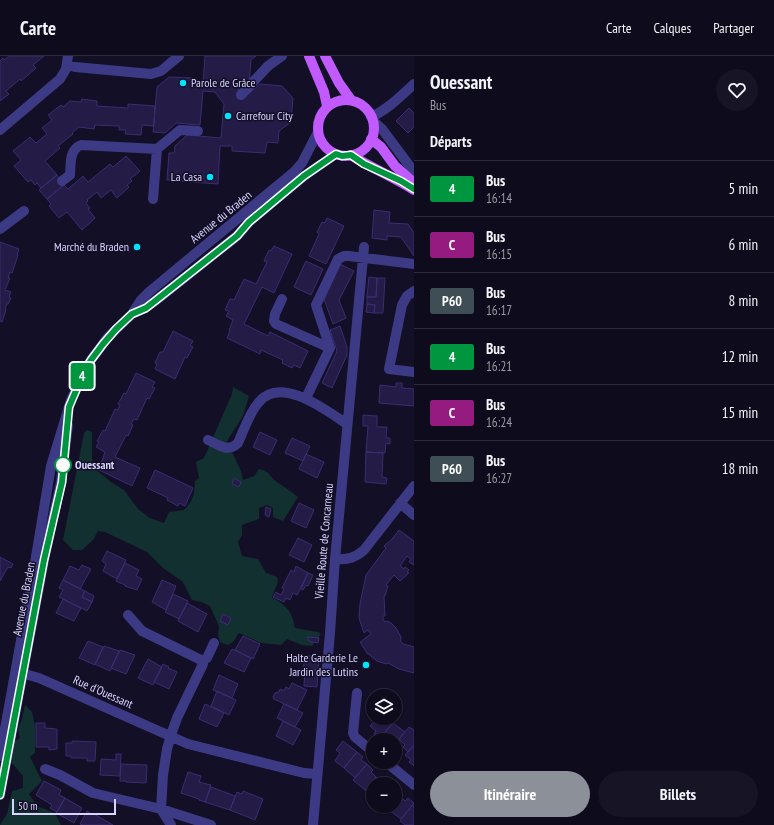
<!DOCTYPE html>
<html lang="fr">
<head>
<meta charset="utf-8">
<style>
  body { margin:0; font-family:"PT Sans Narrow",sans-serif; background:#171425; color:#f1f3f6; height:100vh; display:flex; flex-direction:column; font-size:15px; white-space:nowrap }
  * { box-sizing:border-box; margin:0 }
  p { font-size:13px; color:#9b9ba3 }
  .icon { flex:none; width:22px; height:22px; fill:none; stroke:currentColor; stroke-width:2; stroke-linecap:round; stroke-linejoin:round }
  .map { position:relative; flex:1; overflow:hidden }
  .drawer { display:flex; flex-direction:column; background:#0e0b1c; width:360px }
  .drawer>* { flex:none }
  .badge { padding:0 8px; border-radius:3px; font-size:14px; line-height:26px }
  .fabs { position:absolute; left:366px; top:633px; display:grid; gap:8px }
  .fabs a { display:grid; place-items:center; width:36px; height:36px; border-radius:50%; background:#0e0b1c; box-shadow:0 1px 3px #0004,0 0 0 1px #2e2b3b; font-size:20px }
  .scale { position:absolute; left:12px; bottom:10px; width:104px; box-sizing:border-box; padding-left:4px; border:2px solid #d9d4ff; border-top:0; font-size:11px; line-height:14px; white-space:nowrap; color:#d9d4ff; -webkit-text-stroke:3px #130f26; paint-order:stroke }
  .map>.badge { position:absolute; translate:-50% -50%; box-shadow:0 0 0 2px #fff }
  h2 { padding:0 16px; font-size:15px; line-height:36px }
  .round { display:grid; place-items:center; flex:none; width:42px; height:42px; border-radius:21px; background:#171425 }
  .overview { display:flex; align-items:center; justify-content:space-between; height:68px; padding:0 16px }
  h1 { font-size:19px; font-weight:600; line-height:30px }
  .action { display:flex; gap:8px; margin-top:auto; padding:8px 16px }
  .action a { flex:1; height:46px; border-radius:24px; background:#8c9099; color:#fff; font-size:16px; font-weight:600; line-height:46px; text-align:center }
  .action a+a { background:#171425; color:#f1f3f6 }
  ul { padding:0; list-style:none }
  li { display:flex; align-items:center; gap:12px; height:56px; padding:0 16px; border-top:1px solid #2e2b3b }
  li div { flex:1 }
  li b { display:block; font-size:15px }
  li em { font-style:normal }
  li .badge { min-width:44px; font-weight:700; text-align:center }
  header { display:flex; align-items:center; gap:24px; box-sizing:border-box; height:56px; padding:0 20px; background:#0e0b1c; border-bottom:1px solid #2e2b3b }
  header strong { font-size:19px }
  nav { display:flex; gap:22px; margin-inline-start:auto; font-size:14px }
  main { display:flex; flex:1; min-height:0 }
  .map>svg:first-child { display:block }
</style>
</head>
<body>
<header>
<strong>Carte</strong>
<nav><a>Carte</a><a>Calques</a><a>Partager</a></nav>
</header>
<main>
<div class="map">
<svg width="414" height="769" viewBox="0 0 414 769">
  <rect width="100%" height="100%" fill="#130f26"/>
  <path fill="#12302f" d="M233 331 249 340 243 360 227 385 241 415 243 424 254 420 259 413C270 415 269 420 277 426 284 431 291 435 298 441L283 465 273 461V452L267 449 259 452V463L242 469V479L238 486 242 500 258 503 266 517 277 521 278 526 272 541C286 550 292 554 295 572L318 576 321 578 312 590 302 589 287 583 281 589 261 587 239 577 233 586 228 589 220 586 218 579 219 570 210 550 202 546 192 544 183 526 163 512 147 496 105 476 98 475 93 484 82 494H73L63 484 84 377 87 374 92 376V403L95 413 111 426 124 434 138 453 150 462 164 467 169 456 184 454C194 443 194 440 195 425L199 422 196 406 204 402 232 338Z
    M25 649 32 656 35 669V697L30 701 42 725 29 738 37 750 55 757 61 769H0L7 758 12 735 23 732V720L11 706 13 687 20 682 18 673 22 663Z"/>
  <path fill="#241b47" stroke="#3b2d73" d="M9 0H44L33 9 36 12 21 25 20 23 6 35 9 38 0 45V5L3 2 4 4Z
    M205 0H256L251 4 249 28 239 27 238 39H247L260 28 282 30 293 42 291 66 279 75 278 87 267 86 265 97 232 95V90H220L218 128 167 124 169 97H174L175 90 187 79 221 82 224 48 215 36 203 35 200 69 176 67 165 77 153 76 157 31 169 21 192 22V27L203 28Z
    M82 43 97 45V50L128 52V48L155 50 154 70 142 69 141 79 125 78 126 74H119V70L95 69 94 73 79 71 72 77 73 78 58 90 60 92 45 105 57 119 41 132 37 127 35 129 31 124 28 126 14 110 21 104 13 95 30 81 36 87 47 78 42 72 52 64 48 59 61 49 63 51 70 45 81 46Z
    M409 52 414 57V71L408 77 396 65Z
    M126 100 140 115 130 123 132 125 127 129 129 131 117 142 111 134 101 142 97 136 87 144 88 145 86 147 90 152 88 153 95 162 82 174 67 156 59 162 49 150 51 148 47 143 64 129 68 133 83 120 88 126 110 108 113 111Z
    M57 119 64 129 47 143 39 134Z
    M374 154 390 156 389 167 408 168 414 177V200L401 181 387 180V184L372 182Z
    M327 162 344 170 326 208 309 200 319 178 317 176 322 166 325 167Z
    M0 186 19 193 17 199H18L12 217 10 216 8 222H10L5 234 11 236 9 241 11 242 8 248H7L5 253 6 254 2 266 0 265Z
    M274 190 292 198 274 237 262 231 244 268 268 280 270 276 308 295 300 312 294 309 292 312 282 307 283 304 261 294 260 298 227 282 230 275 229 274 233 264 226 260 229 255 225 254 230 243 234 244 244 223 256 228 267 206 264 205 269 194 271 195Z
    M306 205 323 213 311 239 294 231Z
    M340 208 354 215 339 244 346 262 333 268 324 243Z
    M369 221 377 222 376 241H367Z
    M377 222H385L383 257H374L375 249 367 248V241H376Z
    M367 248 375 249 374 257 366 256Z
    M340 270 347 291V299L332 332 322 327 337 295 330 274Z
    M173 275 193 285 190 290 193 291 187 302 185 301 175 323 155 313 157 308 155 307 160 296H163Z
    M136 317 155 326 152 331 155 332 149 343 147 342 137 364 134 363 131 368 133 369 128 380 126 379 115 401 140 412 132 430 99 414 105 396 96 391 99 386 97 385 103 374 105 375 115 353 118 354 120 349 118 348 124 337 126 338Z
    M396 327H402V332L414 333V350L379 347 380 329 396 331Z
    M363 359 377 360V371H387L386 382H390V388L386 387 385 397 366 396 368 370H363Z
    M260 376 277 384 270 399 253 391Z
    M292 382 310 390 303 405 285 397Z
    M366 396 383 397 382 421 387 422 386 428 365 426Z
    M306 398 324 406 317 422 299 413Z
    M155 414 193 432 185 450 179 447 178 450 167 444 168 442 147 432Z
    M234 422 241 426 239 431 232 428Z
    M299 447 314 454 306 472 291 465Z
    M266 451 271 453 269 461 265 459Z
    M399 474 414 485V509L409 506 411 503 407 500 400 510 404 513 405 511 409 514 407 516 409 517 400 525 394 519 386 529 388 530 385 540H384L385 560H383V563L385 566 387 565 391 567 396 572 401 581V583L400 584 403 588 414 591V617L399 613 388 607 386 608 377 605 367 597 360 586 371 578 368 574 364 577 359 562 360 548 366 519 386 492 384 490 392 483Z
    M298 482 312 489 304 506 289 499Z
    M107 495 126 504 117 523 103 515 106 508 102 505Z
    M0 501 13 508 11 512 8 511 0 525Z
    M125 507 139 514 136 520 142 523 137 534 125 530V529L116 525Z
    M82 509 91 513 80 533 63 524 70 510 79 514Z
    M296 510 308 517 297 539 293 537 290 544 286 542 284 546 273 541 276 536 281 539 284 533 282 532 291 514 294 516Z
    M308 517 313 519 308 530 306 529 303 534 301 533Z
    M63 524 85 535 82 541 92 546 87 555 59 541 63 534 59 532Z
    M162 524 176 530 166 554 152 546Z
    M85 535 94 540 92 546 82 541Z
    M173 538 188 545 179 563 165 556Z
    M63 543 81 552 74 565 56 557Z
    M187 547 207 558 198 576 178 565Z
    M223 558 231 562 228 569 220 565Z
    M243 580 260 588 253 603 235 594Z
    M307 581 319 582 318 587 309 585Z
    M88 585 103 591 95 609 79 602Z
    M104 590 119 595 110 615 95 608Z
    M232 593 251 602 244 616 224 607Z
    M120 594 135 599 126 618 111 612Z
    M308 600H319L318 614 303 613 305 602H308Z
    M148 603 162 611 153 629 138 622Z
    M163 608 169 611 168 612 177 616 169 633 154 626Z
    M305 613 318 614 317 631 304 630Z
    M219 619 238 628 232 642 213 634Z
    M292 627 307 634 297 654 274 643 273 641 275 637 279 636 280 633 284 635 286 631 289 633Z
    M217 635 236 644 229 659 211 650Z
    M205 648 224 657 217 671 199 663Z
    M284 648 303 657 295 671 277 662Z
    M377 662H387L393 667 380 682 374 678 376 675 370 670Z
    M283 665 301 674 293 689 276 680Z
    M36 667H45V672L57 673V693L49 694V691H36Z
    M393 667 405 676 395 688V684H382L380 682Z
    M409 671 414 674V689L408 696 403 691 405 689 399 683Z
    M72 685 96 686 95 705H87V702H71V700H66V687H72Z
    M343 685 357 696 344 712 335 705 340 697 336 694Z
    M414 689V710L409 706 411 704 405 699Z
    M357 696 363 701 361 704 367 708 355 722 344 712Z
    M116 698H121L120 720 100 719 101 703 116 704Z
    M121 708 147 709 146 727 126 726V725H120Z
    M367 708 373 714 371 716 376 721 365 734 353 724Z
    M188 716 201 720 199 726 211 729 205 746 199 744V743L181 737Z
    M376 721 382 725 384 723 390 728H373V740L365 734Z
    M44 725 61 734 59 739 65 742 57 756 50 752 52 749 36 739Z
    M211 731 235 740 230 754 205 746Z
    M395 732 402 737 395 746Z
    M243 735 263 743 255 764 230 754 237 736 242 738Z
    M400 740 405 745 408 742 414 747 401 763 389 754 392 750H395V746Z
    M65 742 82 752 74 767 56 757Z
    M414 747V769H405L400 765Z
    M87 755 93 759 94 758 113 769H83L80 768Z"/>
  <g fill="none" stroke-linecap="round" stroke-linejoin="round">
    <path stroke="#3d3a85" stroke-width="10" d="M67 9 75 11 151 18 161 15 179 0
      M241 39 268 10 282 0
      M371 61C387 54 401 40 414 28
      M373 65 382 73 414 116
      M0 74 60 23 66 13 68 0
      M157 93 180 74 198 75
      M62 125 70 119C71 107 69 94 81 89L157 93 153 143
      M0 173 24 155
      M414 235 407 240 402 249 389 313 414 316
      M282 243 275 258 274 265 276 268 330 292
      M132 258 141 244 149 236 294 116 302 107 318 76
      M306 342 330 292 316 249 338 203 344 200H349L414 208
      M208 384C219 389 228 397 238 387 244 374 249 357 259 346 281 319 327 355 347 368
      M400 447 414 459
      M335 503C347 504 355 502 364 494L414 430
      M128 559 142 575 199 603 202 605 203 608 177 662 172 676 167 693 163 719 161 753 171 769
      M202 605 207 602 214 587
      M18 616 39 622 188 688 304 717 317 718
      M357 637 353 677 355 681 373 696
      M0 700 34 513 51 410 71 344 84 316 91 304 108 281 132 258 145 252 155 245 237 180 249 166 304 120 336 98
      M386 706 414 729
      M45 713 60 719 93 737 161 753 211 769
      M0 739 44 504 61 426 68 369
      M313 769 330 577 335 503 364 191"/>
    <path stroke="#c25bff" stroke-width="10" d="M309 0 324 36 327 50
      M325 0 339 27 351 44
      M318 72a28 28 0 1 1 56 0a28 28 0 1 1-56 0Z
      M371 83 381 91 395 110 414 127
      M351 99C371 112 394 121 414 134"/>
  </g>
  <g fill="none" stroke-linecap="round" stroke-linejoin="round">
    <g stroke="#fff" stroke-width="9">
      <path id="line" d="M0 739 44 504 62 426 69 351 84 316 91 304 103 288 116 273 132 258 146 252 155 245 237 180 249 166 304 120 336 98 342 100 351 99 364 108 401 125 414 133"/>
    </g>
    <use href="#line" stroke="#009640" stroke-width="6"/>
  </g>
  <g fill="#00e5ff" stroke="#130f26" stroke-width="1.5">
    <circle cx="183" cy="27" r="4"/>
    <circle cx="228" cy="60" r="4"/>
    <circle cx="210" cy="121" r="4"/>
    <circle cx="137" cy="191" r="4"/>
    <circle cx="366" cy="609" r="4"/>
  </g>
  <circle fill="#fff" stroke="#009640" stroke-width="2" cx="63" cy="409" r="8"/>
  <g text-anchor="middle" stroke-width="3" stroke-linejoin="round" paint-order="stroke">
    <g font-size="12" fill="#d9d4ff" stroke="#130f26" text-anchor="end">
      <text x="191" y="31" text-anchor="start">Parole de Grâce</text>
      <text x="236" y="64" text-anchor="start">Carrefour City</text>
      <text x="202" y="125">La Casa</text>
      <text x="129" y="195">Marché du Braden</text>
      <text x="358" y="606">Halte Garderie Le<tspan x="358" dy="14">Jardin des Lutins</tspan></text>
    </g>
    <g font-size="12" fill="#d9d4ff" stroke="#130f26">
      <text transform="translate(221 161) rotate(-39)" y="4">Avenue du Braden</text>
      <text transform="translate(324 485) rotate(-85)" y="4">Vieille Route de Concarneau</text>
      <text transform="translate(24 543) rotate(-79)" y="4">Avenue du Braden</text>
      <text transform="translate(103 636) rotate(24)" y="4">Rue d'Ouessant</text>
    </g>
    <g font-size="12" font-weight="bold" fill="#d9d4ff" stroke="#130f26" text-anchor="start">
      <text x="75" y="413">Ouessant</text>
    </g>
  </g>
</svg>
<div class="fabs">
<a><svg class="icon" aria-label="layers" viewBox="0 0 24 24"><path d="M12 4l9 5-9 5-9-5zM3 14l9 5 9-5"/></svg></a>
<a>+</a>
<a>−</a>
</div>
<div class="scale">50 m</div>
<b class="badge" style="left:82px;top:320px;background:#009640;color:#fff">4</b>
</div>
<section class="drawer">
<div class="overview"><div><h1>Ouessant</h1><p>Bus</p></div><a class="round"><svg class="icon" aria-label="heart" viewBox="0 0 24 24"><path d="M12 20l-8-8c-3-5 5-10 8-4 3-6 11-1 8 4z"/></svg></a></div>
<h2>Départs</h2>
<ul>
<li><span class="badge" style="background:#009640;color:#fff">4</span><div><b>Bus</b><p>16:14</p></div><em>5 min</em></li>
<li><span class="badge" style="background:#951b81;color:#fff">C</span><div><b>Bus</b><p>16:15</p></div><em>6 min</em></li>
<li><span class="badge" style="background:#3f4e54;color:#fff">P60</span><div><b>Bus</b><p>16:17</p></div><em>8 min</em></li>
<li><span class="badge" style="background:#009640;color:#fff">4</span><div><b>Bus</b><p>16:21</p></div><em>12 min</em></li>
<li><span class="badge" style="background:#951b81;color:#fff">C</span><div><b>Bus</b><p>16:24</p></div><em>15 min</em></li>
<li><span class="badge" style="background:#3f4e54;color:#fff">P60</span><div><b>Bus</b><p>16:27</p></div><em>18 min</em></li>
</ul>
<div class="action"><a>Itinéraire</a><a>Billets</a></div>
</section>
</main>
</body>
</html>
